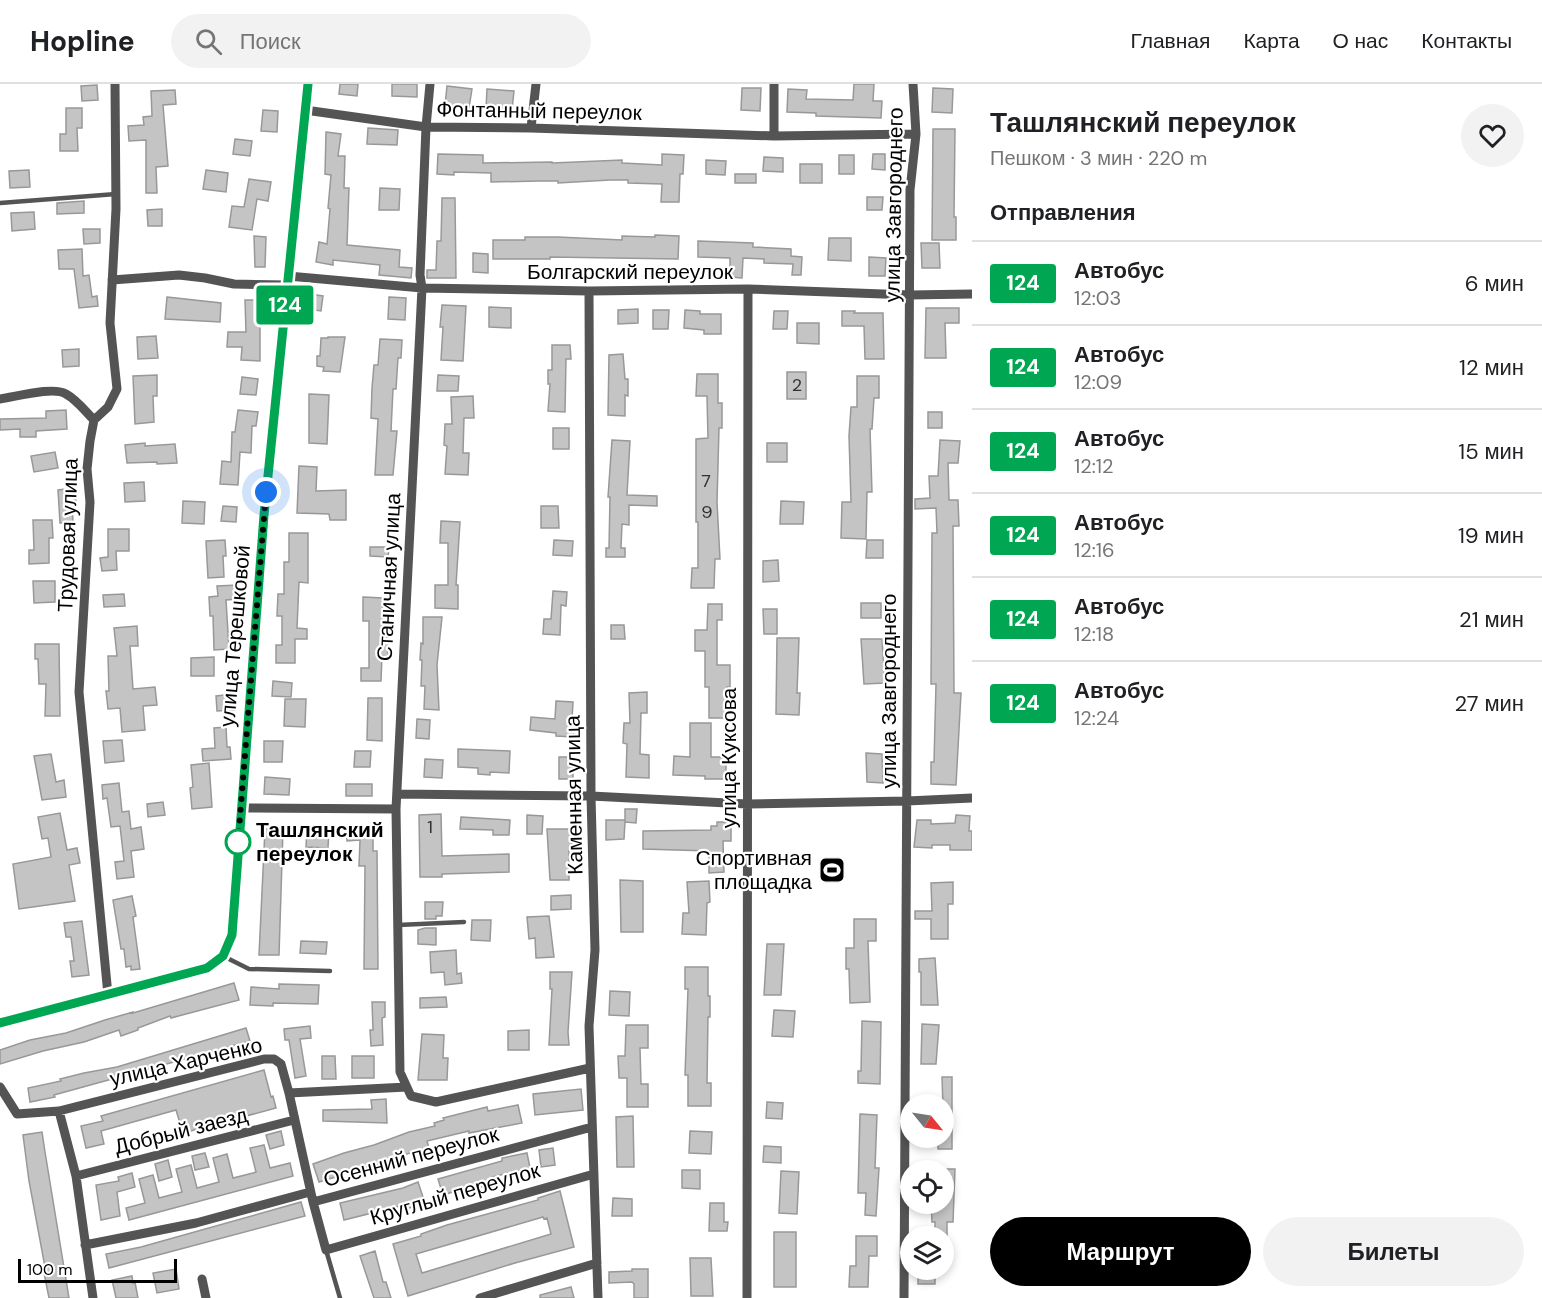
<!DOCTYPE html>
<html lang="ru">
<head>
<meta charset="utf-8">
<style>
  body { margin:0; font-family:"DM Sans",sans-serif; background:#f2f2f2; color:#202124; height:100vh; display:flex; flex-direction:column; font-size:22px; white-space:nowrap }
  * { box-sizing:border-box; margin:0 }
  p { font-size:20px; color:#757577 }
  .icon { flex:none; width:33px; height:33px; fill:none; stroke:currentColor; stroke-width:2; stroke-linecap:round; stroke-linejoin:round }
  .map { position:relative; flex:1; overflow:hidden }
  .panel { display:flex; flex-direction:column; background:#fff; width:570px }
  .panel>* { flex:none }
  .badge { padding:0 12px; border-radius:4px; font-size:21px; line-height:39px }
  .needle { width:39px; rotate:120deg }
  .tools { position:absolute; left:900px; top:1010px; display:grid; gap:12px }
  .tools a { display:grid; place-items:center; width:54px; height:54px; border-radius:50%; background:#fff; box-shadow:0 3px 9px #0003; font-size:30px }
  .scale { position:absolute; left:18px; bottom:15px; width:159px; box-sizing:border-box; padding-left:6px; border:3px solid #000; border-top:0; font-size:16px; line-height:21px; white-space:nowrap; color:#000; -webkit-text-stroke:4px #fff; paint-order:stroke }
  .you { position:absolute; width:30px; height:30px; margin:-15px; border:4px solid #fff; border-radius:50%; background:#1a73e8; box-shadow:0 0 0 9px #1a73e833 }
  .map>.badge { position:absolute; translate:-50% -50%; box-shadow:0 0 0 3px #fff }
  h2 { padding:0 18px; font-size:22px; line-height:54px }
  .round { display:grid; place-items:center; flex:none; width:63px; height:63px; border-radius:32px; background:#f2f2f2 }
  .head { display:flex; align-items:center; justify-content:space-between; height:102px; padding:0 18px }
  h1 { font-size:28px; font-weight:600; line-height:45px }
  .cta { display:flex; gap:12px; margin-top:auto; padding:12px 18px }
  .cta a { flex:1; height:69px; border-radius:36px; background:#000; color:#fff; font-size:24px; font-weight:600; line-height:69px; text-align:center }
  .cta a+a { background:#f2f2f2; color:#202124 }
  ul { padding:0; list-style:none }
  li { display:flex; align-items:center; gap:18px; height:84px; padding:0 18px; border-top:2px solid #e0e0e0 }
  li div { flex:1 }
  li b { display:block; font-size:22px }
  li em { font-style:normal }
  li .badge { min-width:66px; font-weight:700; text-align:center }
  header { display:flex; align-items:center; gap:36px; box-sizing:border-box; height:84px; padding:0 30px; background:#fff; border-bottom:2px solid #e0e0e0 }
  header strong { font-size:28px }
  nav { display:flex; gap:33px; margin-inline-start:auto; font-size:21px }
  .search { width:420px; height:54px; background:#f2f2f2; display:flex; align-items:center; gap:15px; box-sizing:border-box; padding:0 21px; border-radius:33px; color:#757577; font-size:22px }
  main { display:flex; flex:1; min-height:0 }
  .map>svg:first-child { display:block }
</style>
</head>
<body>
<header>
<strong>Hopline</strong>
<div class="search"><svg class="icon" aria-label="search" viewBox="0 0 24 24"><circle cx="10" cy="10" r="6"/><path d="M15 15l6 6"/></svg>Поиск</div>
<nav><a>Главная</a><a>Карта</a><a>О нас</a><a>Контакты</a></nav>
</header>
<main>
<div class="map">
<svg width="972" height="1214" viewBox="0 0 972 1214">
  <rect width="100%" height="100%" fill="#fff"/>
  <path fill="#c4c4c4" stroke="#989898" stroke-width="1.5" fill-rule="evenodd" d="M340 0H358L357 12 339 10Z
    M392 0H417V13L392 12Z
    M854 0H874L873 17H882L881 34 816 32V29L787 28 788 5 807 6 806 15 853 16Z
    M97 1 98 16 82 17 81 2Z
    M447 2 472 5 469 24 445 21Z
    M742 4H761L760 27 741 26Z
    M933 4 953 5 952 29 932 28Z
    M487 5 514 7 512 26 486 24Z
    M175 6 176 20 163 21 168 82 156 83 157 109H146V56L129 57 128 42 144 41 143 33 152 32 151 7Z
    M66 24H82V44H77L78 67H60V50H66Z
    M263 26 278 27 277 48 261 47Z
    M368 44 398 46 397 61 367 60Z
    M933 45H955L954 133H956V156H932Z
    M326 48 341 50 338 72H345L344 104H349L347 161 400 166 399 183 412 184 411 194 379 191 380 181 333 176V181L316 178 319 158 327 160 330 125 328 124 331 91 325 90Z
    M235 55 252 57 250 72 233 70Z
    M438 70 483 71V79L552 78V79L622 76V79L662 81V70L684 71 683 90H680L679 118H661L662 100 628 99V96H610L558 99V97H539L491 98V89L454 88V91L437 90Z
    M873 70H885V86L872 85Z
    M839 71H854V90H839Z
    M764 73 783 74V88L763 87Z
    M706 76 726 77 725 91 706 90Z
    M800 80H822V99H800Z
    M29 86 30 103 10 104 9 87Z
    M206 86 228 89 226 108 203 105Z
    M735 90H756V99H735Z
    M249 95 271 98 268 117 257 115 252 146 229 143 232 122 244 123Z
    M380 104 400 105 399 126H379Z
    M867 113H883L882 126H867Z
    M442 114H455L456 194H427V186H436L437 157H441Z
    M84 117V129L57 130V119Z
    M162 125V142H148L147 126Z
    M34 128 35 145 12 147 11 129Z
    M83 145H100V159L84 160Z
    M655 151 679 152 678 175 550 173V175H493V156H525V153H558L622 156V152L655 153Z
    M254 152 266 153 265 183H255Z
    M829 154H851V177L828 176Z
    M698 157 753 159V163L791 165V172L802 173 801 191H792L793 180 764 179V175L743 174 742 194 730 193V174L698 173Z
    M921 159H939L940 184H922Z
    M82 165 83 192 89 191 92 213 97 212 98 222 79 224 74 185H59L58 166Z
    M473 169 488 170V189L473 188Z
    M869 173 886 174 885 192H869Z
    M309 210 323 212 321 227 308 225Z
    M167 213 221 219 220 238 165 235Z
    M389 213 406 214 405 236 388 235Z
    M245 216H264V234H260V277L241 276 242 263H227L228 248H246Z
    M442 221 466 222 463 277 441 276 443 243H440Z
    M489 223 511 224V244L489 243Z
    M926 224H959V239H945L946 274H925Z
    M638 225V239L618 240V226Z
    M653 226H669L668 245H653Z
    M685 226 700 227V230H721V250H704V246L684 244Z
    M774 227H788L787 245H773Z
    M842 227H855L854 229H883L884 275H865L864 242H842Z
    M797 239H819V260L797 259Z
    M156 252 158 274 138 275 137 253Z
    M328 253H345L340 288 323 287 324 283 317 282V272H320L321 254H328Z
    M380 255 402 256 401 274H398L396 305H393L391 347H397L393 391H375L378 335 371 334 372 304 374 281H378Z
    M552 261H570L571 275H566L565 328 548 327 550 300H548V286H552Z
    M79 265V282L63 283 62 266Z
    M623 270 625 295H628V312L625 311V332L608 331 609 271Z
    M787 288H806V315H787Z
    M697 290H718V319H722V344H719L717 418 720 475H715L714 504H691L692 484H698V438H696V355L708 354 707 312H696Z
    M157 291V312H153L154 338 135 340 133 292Z
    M438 291 459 292 458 307H437Z
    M857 292H879V314H874L872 345H870L872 408H867L866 455 841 454 842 418H851L849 352 851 323H857Z
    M242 293 258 295 256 311 240 310Z
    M309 310 329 311 327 360 309 359Z
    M473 312 474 334H464L463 369H469L468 391 445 390 447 362 444 361 445 340H452L451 313Z
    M66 326 67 345 36 347V353H20V345L0 346V335L46 334V327Z
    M238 326 258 328 256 342H252L251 369 240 368 238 401 220 400 222 377 231 378 232 348H235Z
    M928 328H942V344H928Z
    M553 344H569V365H553Z
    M612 356 630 357 627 411 657 412V422L629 421V441L622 440 621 464H625V473H606V464H609L610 413H608Z
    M940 356 960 357 958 379H948L949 416H958L959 442H953L954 609H961L956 701 931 700V678H934L936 600H931L932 449H937L936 424 915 425V415L930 414 929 392H938Z
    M145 359V362L175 360 177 379 157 380V378L127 379 125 361Z
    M767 359H787V378H767Z
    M55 368 58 384 34 388 31 372Z
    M299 382 317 383 316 407 346 406V436H330L329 430 297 429Z
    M144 398 145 417 125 418 124 399Z
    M74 404 76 417 72 418 73 438 60 439 58 406Z
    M183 417 205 418 204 440 182 439Z
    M781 417 804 418 803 440H780Z
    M223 422 237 423 236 438 221 437Z
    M541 422H558L559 444H541Z
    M33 436H52L53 454H49V479L29 480V466H34Z
    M441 437 460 438 456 501H458V525L435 524V501H448V459H440Z
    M108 445H129V467H116L117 486 102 487 100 474 108 473Z
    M289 449H308V499L299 498 297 544 307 545V555H295V579H276V561H282V532H277L278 510H284V478H289Z
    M225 456 226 472H223L224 493 208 494 206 457Z
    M554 456 573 457 572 472 553 471Z
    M867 456H883V474H866Z
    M370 463H389L388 473 370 472Z
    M778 476 779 497 763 498V477Z
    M33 497H55V518L34 519Z
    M238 501 239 515 226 516 229 565 214 566 213 532H210L209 513 218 512 217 502Z
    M553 507 567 508 566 522 561 521 560 551 543 550 544 535H551Z
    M124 510 125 522 104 523 103 511Z
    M363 513 383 514 382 552H388V572H382L381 597H361V584H369V537H363Z
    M861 519H881V534H861Z
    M708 520H722V536H717V581H730V603H727V634H709V603H705V567H695V546H707Z
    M763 525H777V550H764Z
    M423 533H442L437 581 439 626 424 625 425 602H421L422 576H420L421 559 423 560Z
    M611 541H624L625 555H611Z
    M137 542 138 562H130L133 605 155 603 157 621 143 622 145 646 122 648 120 624 108 625 106 607H109L108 572H117L114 544Z
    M777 554H799L797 609H800L799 631 776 630Z
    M861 555H882L885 599 864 600Z
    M35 560H59L60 632H45L46 600H39L38 575H35Z
    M214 573V592H191V574Z
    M273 597 292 599 291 613 272 612Z
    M647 608V629H641L640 670 649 671V694L626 693 627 660 623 659 624 639H630L629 609Z
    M234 610 235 626 217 627 216 612Z
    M368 614H382V657L367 656Z
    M285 615H306L305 643 284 642Z
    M556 617 573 618 572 636H574V653L556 652V649L530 646 531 633 555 635Z
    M417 635 430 636 429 655 416 654Z
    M690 639H711V673H726V695H705V692L673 691 674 672 690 673Z
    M226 643 227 663H230L231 675 203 677 202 665 215 664 214 644Z
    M122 656 124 677 105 679 103 657Z
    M264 657H283L282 678H264Z
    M458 665 510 667 509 689 490 688V691L478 690V684L458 683Z
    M355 667H371L370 683H354Z
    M866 669 882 670 883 699 867 698Z
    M51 670 56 698 64 696 66 713 42 716 34 672Z
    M559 673H573V695H559Z
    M425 675 443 676 442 694 424 693Z
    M209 679 212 723 192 725 190 704 193 703 191 681Z
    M265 693 290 695 289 711 264 710Z
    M119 699 122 728 129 727 131 745 141 743 144 765 131 767 134 793 117 795 115 778 124 777 120 742 111 743 107 714 103 715 102 701Z
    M346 700H372V712H346Z
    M163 718 165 731 148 733 147 720Z
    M625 725H637L636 739 625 738 624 755 606 756V736H625V738Z
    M60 729 67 766 77 764 80 779 69 781 75 817 19 825 13 780 51 773 48 754 42 755 38 733Z
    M441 730 442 772 509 770V788L442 790V793H420L419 731Z
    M527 731 543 732 542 750H527Z
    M956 731 970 732 969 747H972V766H950V761H932V764L914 763 917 736H931V740L955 739Z
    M461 733 510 736 509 751H493V746L460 745Z
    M717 738H731V757H723L724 788 709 789V767L643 765V747L711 746V742H717Z
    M373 742V767H377L378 885H364L365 782H359L360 756 347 757 346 743Z
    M307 744 329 745 328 764 306 763Z
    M265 745 283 746 279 871H259Z
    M547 745H572V762H569V796H550Z
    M620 796 643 797V848H621Z
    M709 797 710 818 707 819 706 851 682 850 683 829H689L687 798Z
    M953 798V820H948V855H931V835H915V827H932L931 799Z
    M571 811V825L551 826V812Z
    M132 812 136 832 133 833 140 885 131 886V882L126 883 124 865H121L113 816Z
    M425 818H443L442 832H436V835H425Z
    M549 832 554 873 536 874 535 854 529 855 527 833Z
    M854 835H876V857H868L870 918 850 919 849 885H846V864H854Z
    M472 836H491L490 857 471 856Z
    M82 837 89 891 72 893 70 877H74L71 853H66L64 839Z
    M425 844H436V861L418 860V846Z
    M301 857 327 858 326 870 300 869Z
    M767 860H784L781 911H764Z
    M456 866 457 890 461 889 462 899 445 901 444 888 431 889 430 868Z
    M935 874 938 921H921V888H919V875Z
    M685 883H708V912H710V933H708L707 999H711V1022H688V991H685L688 905H685Z
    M550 888H572L568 948 569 961H549L552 905H550Z
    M234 899 239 916 171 934 170 932 138 944V946L121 952 119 946 84 958 43 967 0 980V966L30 956 66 949 105 936 133 928V929Z
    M279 900 319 901 318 920 273 919V922L250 921 251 903 279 905Z
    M610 907 630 908 629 932 609 931Z
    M446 913 447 923 420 924V914Z
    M372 918H385V933L382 934 383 961 371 962 370 946H373Z
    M774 926 795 927 793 953 772 952Z
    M862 937 881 938 880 1000 858 999V987H861Z
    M922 940 939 941 936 980H921Z
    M626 941H648V964H640L641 1000H648V1023H627V994H619L618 972H625Z
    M310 942 311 954 300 955 306 992 295 994 289 956H285L284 945Z
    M246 944 250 957 54 1011 55 1013 30 1018 28 1004 61 997 60 995 84 989 117 983Z
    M529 946V966H508V947Z
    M422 950 444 951 443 974H448L447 996H418Z
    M322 972H335L336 995H322Z
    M352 972H374V994H352Z
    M264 986 271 1013 273 1012 276 1024 183 1049 176 1026 101 1047 104 1060 86 1064 81 1042 103 1037 101 1032Z
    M942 993H952V1065H938V1053H944Z
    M581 1005 583 1026 535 1031 533 1010Z
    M386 1015 387 1039 323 1037V1026L372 1025 371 1016Z
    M767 1018 783 1019 782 1035 766 1034Z
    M518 1021 522 1039 469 1049V1047L427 1057 429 1064 399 1072V1074L383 1079 338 1090 339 1092 319 1098 313 1080 344 1069 374 1061 409 1048 435 1042 434 1039 444 1036 443 1034 487 1023 488 1027Z
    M860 1030 877 1031 875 1084H879L876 1132 865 1131 866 1109H858Z
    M633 1032 634 1083H617L616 1033Z
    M281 1047 284 1061 270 1065 266 1051Z
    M690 1047 712 1048 711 1070 689 1069Z
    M42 1048 45 1068 69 1214H49L43 1184 45 1183 29 1097 23 1051Z
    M264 1061 270 1084 290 1079 293 1092 129 1136 126 1124 145 1119 139 1095 153 1091 159 1114 182 1108 176 1085 191 1081 197 1104 219 1098 213 1074 227 1070 233 1094 253 1089 256 1088 250 1064Z
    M764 1062 781 1063V1079L763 1078Z
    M553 1064 555 1081 541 1083 539 1066Z
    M205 1069 209 1083 195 1086 192 1072Z
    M527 1069 530 1084 492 1093 494 1100 473 1105 472 1102 443 1111 438 1095 502 1077V1074Z
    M168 1076 172 1093 159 1097 155 1080Z
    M944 1085H955L953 1138H947V1152H935V1138H932L931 1119H944Z
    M682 1086H700V1105L682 1104Z
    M781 1087 799 1088 797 1130 779 1129Z
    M132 1089 135 1103 117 1108 120 1132 101 1136 96 1101 119 1097 118 1093Z
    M418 1098 425 1119 409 1124 408 1120 344 1136 340 1119 403 1104Z
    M560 1107 574 1163 515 1179 408 1212 393 1160 421 1152V1150L447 1141 538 1116V1114ZM543 1133 544 1135 547 1134 551 1150 422 1189 416 1170Z
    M613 1114 632 1115V1132H612Z
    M301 1118 305 1132 109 1184 106 1170 141 1163Z
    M710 1119H724V1138H728L727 1147H709Z
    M774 1148H796V1203H774Z
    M856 1152H877V1172H869L868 1203H849L850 1182H856Z
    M375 1167 383 1198H386L391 1214H374L360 1172Z
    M690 1174H711L713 1212H691Z
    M176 1185 179 1205 157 1209 153 1189Z
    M632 1185H648V1214H634V1200L632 1198 609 1199V1188L632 1187Z
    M918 1185H935V1200H918Z
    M132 1192 133 1199 135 1198 138 1214H116L112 1196Z
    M571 1203 574 1214H540V1211Z"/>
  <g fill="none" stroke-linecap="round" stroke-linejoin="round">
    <path stroke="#545454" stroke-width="4.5" d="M0 119 116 110
      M398 841 464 838
      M223 872 249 885 330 887
      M326 1166 340 1214"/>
    <path stroke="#545454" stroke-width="9" d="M430 0 426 43 420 191 422 204 396 725 400 988 411 1012 436 1018 590 984
      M305 26 426 43 531 44 774 52 916 50
      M531 44 536 0
      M774 52V0
      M288 192 422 204 589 207 748 205 910 211 972 210
      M112 196 179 191 205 194 234 200 287 201
      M589 207 591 712 595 866 589 942 598 1214
      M0 315C15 313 54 302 66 310 77 316 85 327 94 336
      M397 710 591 712 747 720 907 717 972 714
      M240 724 396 725
      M108 911 79 608 90 418 87 385 90 357 94 336 108 323 117 305 110 239 116 125 115 0
      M0 1003 17 1030 59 1027 264 975H274L281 980 289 1009 407 1003
      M289 1009 313 1118 592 1043
      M59 1027 76 1092 93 1214
      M76 1092 294 1036
      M313 1118 326 1166 594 1090
      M85 1161 196 1139 310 1108
      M202 1195 206 1214
      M480 1214 597 1179
      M747 1214 748 205
      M904 1214 910 106 916 50 913 0"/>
    <path stroke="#212121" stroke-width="12" d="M0 939 207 884 223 872 232 851 264 431 308 0"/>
  </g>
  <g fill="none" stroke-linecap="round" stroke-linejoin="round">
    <g stroke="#fff" stroke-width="14">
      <path id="line" d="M0 939 207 884 223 872 232 851 264 431 308 0"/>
    </g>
    <use href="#line" stroke="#00a651" stroke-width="9"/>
    <path stroke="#000" stroke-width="6" stroke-dasharray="0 10.8" d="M238 758 266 408"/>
  </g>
  <defs>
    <g id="stadium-square" transform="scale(1.35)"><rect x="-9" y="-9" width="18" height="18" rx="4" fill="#000" stroke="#fff"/><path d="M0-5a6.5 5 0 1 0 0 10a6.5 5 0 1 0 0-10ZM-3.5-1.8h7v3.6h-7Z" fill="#fff"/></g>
  </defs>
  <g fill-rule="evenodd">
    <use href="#stadium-square" x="832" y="786"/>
  </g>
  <circle fill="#fff" stroke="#00a651" stroke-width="3" cx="238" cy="758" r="12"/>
  <g text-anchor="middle" stroke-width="4.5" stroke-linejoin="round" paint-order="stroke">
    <g font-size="18" fill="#313131">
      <text x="797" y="307">2</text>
      <text x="706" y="403">7</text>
      <text x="707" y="434">9</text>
      <text x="430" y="749">1</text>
    </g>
    <g font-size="21" fill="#000" stroke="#fff">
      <text transform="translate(539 27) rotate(1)" y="7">Фонтанный переулок</text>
      <text transform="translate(894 121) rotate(-89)" y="7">улица Завгороднего</text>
      <text x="630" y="195">Болгарский переулок</text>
      <text transform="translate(68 451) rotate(-88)" y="7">Трудовая улица</text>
      <text transform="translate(389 493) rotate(-87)" y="7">Станичная улица</text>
      <text transform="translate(235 552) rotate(-85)" y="7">улица Терешковой</text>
      <text transform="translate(889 607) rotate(-90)" y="7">улица Завгороднего</text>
      <text transform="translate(729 674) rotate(-90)" y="7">улица Куксова</text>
      <text transform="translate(574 711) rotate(-91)" y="7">Каменная улица</text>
      <text transform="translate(186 978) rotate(-13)" y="7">улица Харченко</text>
      <text transform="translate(181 1047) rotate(-14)" y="7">Добрый заезд</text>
      <text transform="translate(411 1073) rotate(-15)" y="7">Осенний переулок</text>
      <text transform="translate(455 1110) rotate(-16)" y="7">Круглый переулок</text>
    </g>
    <g font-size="21" font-weight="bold" fill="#000" stroke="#fff" text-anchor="start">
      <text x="256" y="753">Ташлянский<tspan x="256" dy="24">переулок</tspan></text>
    </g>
    <g font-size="21" fill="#000" stroke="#fff" text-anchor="end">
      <text x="812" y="781">Спортивная<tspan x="812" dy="24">площадка</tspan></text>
    </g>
  </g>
</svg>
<div class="tools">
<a><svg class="needle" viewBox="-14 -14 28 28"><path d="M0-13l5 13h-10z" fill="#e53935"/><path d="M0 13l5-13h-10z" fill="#757577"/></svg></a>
<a><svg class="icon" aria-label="locate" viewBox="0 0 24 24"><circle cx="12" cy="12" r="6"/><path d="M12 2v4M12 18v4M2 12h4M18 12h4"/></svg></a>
<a><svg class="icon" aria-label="layers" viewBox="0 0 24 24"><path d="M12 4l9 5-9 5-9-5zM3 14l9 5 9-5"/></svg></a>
</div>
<div class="scale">100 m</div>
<div class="you" style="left:266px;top:408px"></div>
<b class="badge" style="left:285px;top:221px;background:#00a651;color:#fff">124</b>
</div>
<section class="panel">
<div class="head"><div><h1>Ташлянский переулок</h1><p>Пешком · 3 мин · 220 m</p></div><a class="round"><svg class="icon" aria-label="heart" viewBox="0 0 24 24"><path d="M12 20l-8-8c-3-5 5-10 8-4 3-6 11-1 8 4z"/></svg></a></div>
<h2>Отправления</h2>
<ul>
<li><span class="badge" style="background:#00a651;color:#fff">124</span><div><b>Автобус</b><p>12:03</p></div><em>6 мин</em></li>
<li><span class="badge" style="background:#00a651;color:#fff">124</span><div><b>Автобус</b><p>12:09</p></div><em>12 мин</em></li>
<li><span class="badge" style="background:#00a651;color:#fff">124</span><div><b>Автобус</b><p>12:12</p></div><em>15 мин</em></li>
<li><span class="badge" style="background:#00a651;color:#fff">124</span><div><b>Автобус</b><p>12:16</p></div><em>19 мин</em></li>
<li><span class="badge" style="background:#00a651;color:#fff">124</span><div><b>Автобус</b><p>12:18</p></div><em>21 мин</em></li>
<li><span class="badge" style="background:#00a651;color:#fff">124</span><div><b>Автобус</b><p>12:24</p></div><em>27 мин</em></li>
</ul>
<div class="cta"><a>Маршрут</a><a>Билеты</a></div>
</section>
</main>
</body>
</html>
